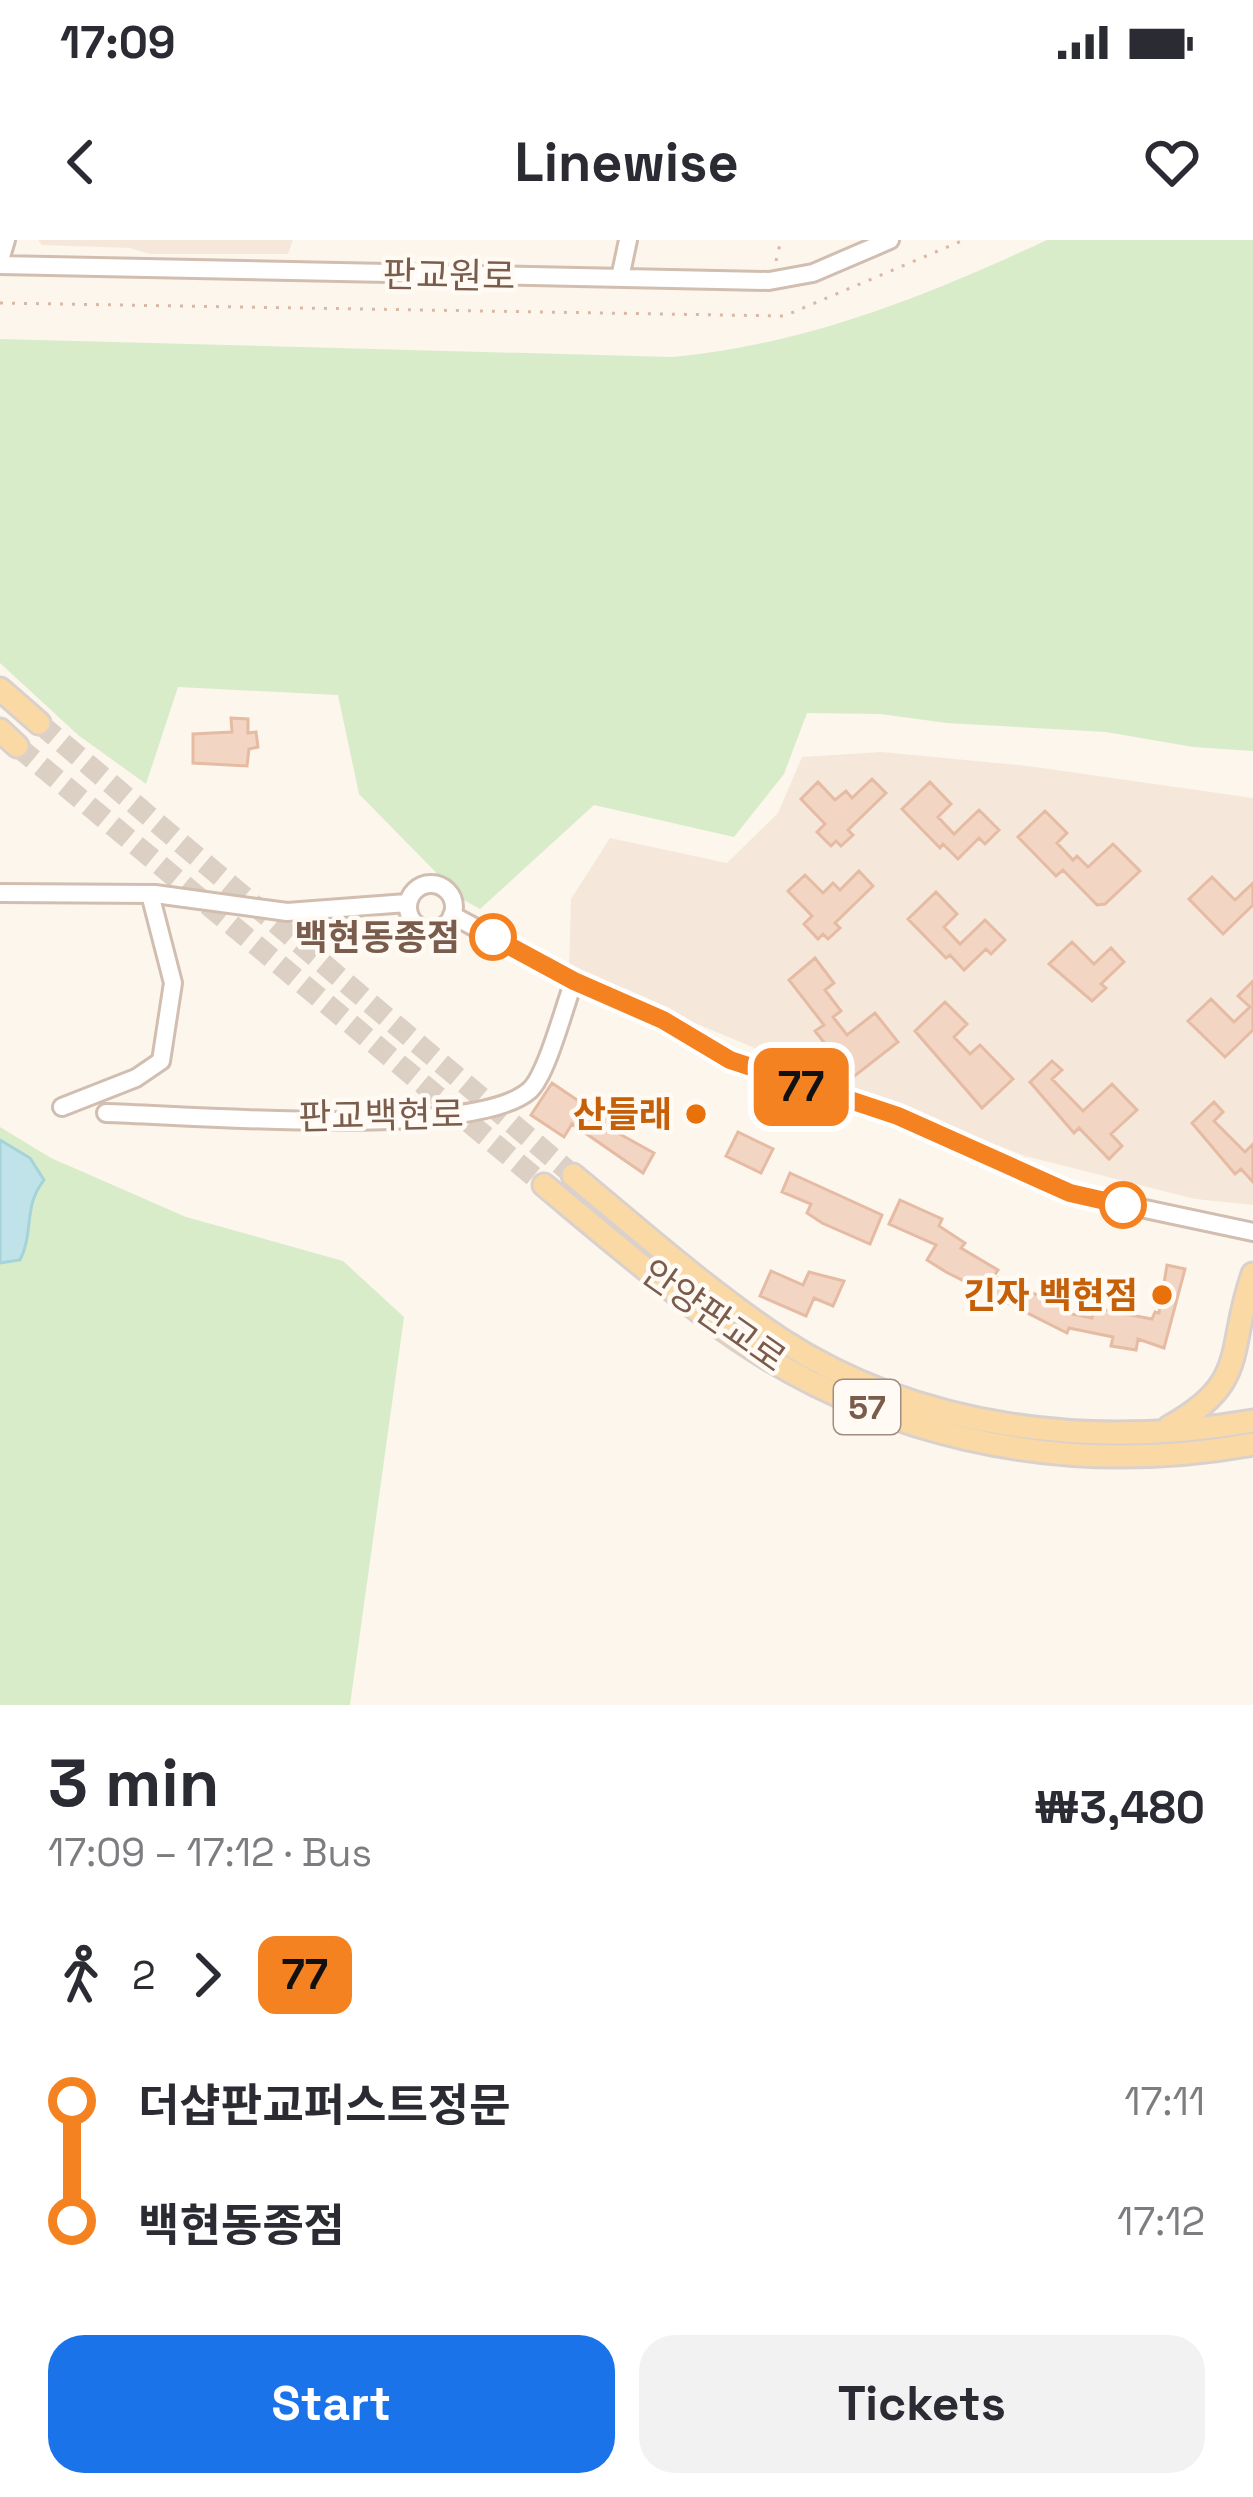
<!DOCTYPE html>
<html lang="en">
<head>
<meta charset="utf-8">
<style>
  body { margin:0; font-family:"Space Grotesk","Noto Sans KR",sans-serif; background:#f2f2f3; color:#2b2b33; height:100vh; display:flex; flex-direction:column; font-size:45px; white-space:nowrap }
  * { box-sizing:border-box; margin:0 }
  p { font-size:39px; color:#7c7c81 }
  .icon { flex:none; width:66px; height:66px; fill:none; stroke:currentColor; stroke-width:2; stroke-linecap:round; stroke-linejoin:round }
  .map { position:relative; height:1465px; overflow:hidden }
  .side { display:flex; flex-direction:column; background:#fff; flex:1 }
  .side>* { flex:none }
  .badge { padding:0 24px; border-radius:18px; font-size:42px; line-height:78px }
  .map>.badge { position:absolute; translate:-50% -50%; box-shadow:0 0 0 6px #fff }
  .legs { display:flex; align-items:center; gap:18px; height:132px; padding:0 48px; font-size:39px }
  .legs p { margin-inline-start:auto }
  .overview { display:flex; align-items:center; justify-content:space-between; height:204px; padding:0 48px }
  h1 { font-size:66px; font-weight:700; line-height:90px }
  .button { display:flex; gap:24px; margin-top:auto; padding:24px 48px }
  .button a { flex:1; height:138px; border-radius:36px; background:#1a73e8; color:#fff; font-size:48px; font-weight:700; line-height:138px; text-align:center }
  .button a+a { background:#f2f2f3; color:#2b2b33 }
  ul { padding:0 48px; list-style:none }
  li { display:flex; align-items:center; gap:42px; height:120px; font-size:45px }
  li i { display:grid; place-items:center; width:18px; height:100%; margin:0 15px; background:currentColor }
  li i::after { content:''; width:30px; height:30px; margin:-15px; border:9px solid; border-radius:50%; background:#fff }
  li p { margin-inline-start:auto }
  li:first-child i { background:linear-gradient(#0000 50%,currentColor 0) }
  li:last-child i { background:linear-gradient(currentColor 50%,#0000 0) }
  .status { display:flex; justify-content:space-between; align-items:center; height:84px; padding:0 60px; background:#fff; direction:ltr }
  .status svg { height:33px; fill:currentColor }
  header { display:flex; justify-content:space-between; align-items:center; height:156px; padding:0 48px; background:#fff; font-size:54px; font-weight:700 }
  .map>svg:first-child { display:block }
</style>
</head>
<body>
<div class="status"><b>17:09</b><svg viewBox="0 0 49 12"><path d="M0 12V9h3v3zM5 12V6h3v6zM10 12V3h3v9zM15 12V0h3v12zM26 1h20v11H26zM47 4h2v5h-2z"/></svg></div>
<header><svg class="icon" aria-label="back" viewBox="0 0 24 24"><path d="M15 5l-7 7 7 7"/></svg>Linewise<svg class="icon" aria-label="heart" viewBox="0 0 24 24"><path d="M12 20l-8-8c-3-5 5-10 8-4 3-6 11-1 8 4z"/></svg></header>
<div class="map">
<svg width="1253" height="1465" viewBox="0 0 1253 1465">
  <rect width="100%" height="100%" fill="#fdf6ec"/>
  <path fill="#f5e8da" d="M38 0H293L288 14H150L130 8 42 5Z
    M882 512 1028 526 1253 558V965L1195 959 1025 916 854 850 569 730 571 659 610 598 727 623 778 573 802 517Z"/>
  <path fill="#d8ecc9" d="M1047 0H1253V511L1193 507 1106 492 947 483 880 474 807 473 784 534 734 597 594 565 480 669 462 659 359 554 338 455 178 447 146 544 78 495 0 423V99L672 117C805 105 927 56 1047 0Z
    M0 887 51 918 186 977 343 1021 404 1077 350 1465H0Z"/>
  <path fill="#bfe3e8" stroke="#a5d3da" stroke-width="3" d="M0 900 30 918 44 940C23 966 34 993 20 1020L0 1023Z"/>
  <path fill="#f3d5c3" stroke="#e6bba3" stroke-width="3" d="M231 478 248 479V493L256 492 258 507 249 509 247 526 193 523V494L232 492Z
    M872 539 886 553 848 590 853 595 841 606 836 601 831 606 817 592 825 584 801 559 818 542 835 560 846 551 852 558Z
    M930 542 951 564 938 577 954 594 979 570 999 590 985 604 979 598 958 619 943 604 940 608 902 569Z
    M1045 571 1067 593 1057 603 1073 620 1077 616 1088 627 1113 604 1140 631 1105 664 1097 665 1063 630 1056 636 1018 597Z
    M859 631 873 646 835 683 840 688 828 699 823 694 818 699 804 684 812 676 788 651 805 635 823 653 833 643 840 650Z
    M1212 637 1235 660 1253 643V665L1223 694 1189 659Z
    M936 652 957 674 944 687 960 704 985 680 1005 700 991 714 986 709 964 730 950 715 946 718 908 679Z
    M1072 702 1094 724 1111 708 1124 722 1101 744 1106 748 1092 761 1049 724Z
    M815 718 834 743 825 750 841 771 833 777 847 795 875 773 898 802 852 838 815 791 824 785 789 740Z
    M1253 741V790L1225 817 1188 781 1211 759 1234 782 1250 767 1238 756Z
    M945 762 967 784 954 797 970 814 980 805 1013 839 982 868 915 791Z
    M1052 821 1062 830 1052 839 1083 871 1112 844 1137 870 1111 894 1122 906 1109 919 1079 888 1074 893 1030 842Z
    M552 843 589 868 594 861 605 868 601 874 619 886 616 892 654 913 643 933 572 884 564 897 531 875Z
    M1214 862 1223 872 1214 881 1245 912 1253 904V942L1241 929 1235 934 1192 883Z
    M738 892 773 909 761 933 726 916Z
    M790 933 882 975 870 1004 822 983 807 973 811 964 782 952Z
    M900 960 942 979 939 986 965 1003 961 1008 998 1030 994 1036 1069 1069 1067 1073 1092 1078 1094 1068 1152 1079 1155 1072 1159 1073 1167 1025 1185 1029 1164 1108 1138 1099 1136 1110 1111 1106 1113 1097 1069 1088 1067 1093 946 1032 927 1020 936 1005 889 984Z
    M771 1031 803 1045 809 1032 844 1041 833 1066 814 1058 806 1076 760 1056Z"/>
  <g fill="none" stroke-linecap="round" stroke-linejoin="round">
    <path stroke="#dcd0c4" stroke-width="21" stroke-dasharray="21 10" stroke-linecap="butt" d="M39 483 573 935
      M17 506 544 945"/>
    <g stroke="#d1beb0" stroke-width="22">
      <path id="minor" d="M0 20 6 0
        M0 25 769 41 813 33 890 0
        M620 38 628 0
        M408 667a23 23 0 1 1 46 0a23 23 0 1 1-46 0Z
        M0 653 155 654 287 672 407 663
        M452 675 574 741 663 780 704 807 775 839 898 876 1070 953 1253 992
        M62 867 136 838 161 821 173 743 150 654
        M106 873C190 875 475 900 530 850 547 834 564 767 574 741"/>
    </g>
    <g stroke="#dad1cd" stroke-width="27">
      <path id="major" d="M0 449 39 483
        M0 490 17 506
        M573 935C640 991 707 1050 780 1099 920 1190 1092 1209 1253 1181
        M544 945C598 990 652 1036 708 1078 866 1197 1060 1239 1253 1204
        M1169 1187C1251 1142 1226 1109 1253 1034"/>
    </g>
    <path stroke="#d9b8a5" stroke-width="3" stroke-dasharray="3 9" stroke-linecap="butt" d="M776 21 781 0
      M0 63 784 76 964 0"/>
    <use href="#minor" stroke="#fff" stroke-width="16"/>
    <use href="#major" stroke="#fbd9a5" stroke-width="21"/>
  </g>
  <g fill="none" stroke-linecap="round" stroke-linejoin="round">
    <g stroke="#fff" stroke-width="27">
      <path id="line-1" d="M493 697 574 741 663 780 730 820 898 876 1070 953 1123 965"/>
    </g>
    <use href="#line-1" stroke="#f58220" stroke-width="18"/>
  </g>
  <g fill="#fff" stroke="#f58220" stroke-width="6">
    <circle cx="493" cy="697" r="21"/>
    <circle cx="1123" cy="965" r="21"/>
  </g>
  <g fill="#e8710a" stroke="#fffaf3" stroke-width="4.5">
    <circle cx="696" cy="874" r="12"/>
    <circle cx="1162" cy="1055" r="12"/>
  </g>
  <g text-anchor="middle" stroke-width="9" stroke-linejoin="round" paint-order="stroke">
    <rect fill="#fffaf3" stroke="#a28b7f" stroke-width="3" x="834" y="1140" width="66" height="54" rx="9"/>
    <g font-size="33" font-weight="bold" fill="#7a5c4d">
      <text x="867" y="1179">57</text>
    </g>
    <g font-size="36" fill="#7a5c4d" stroke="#fffaf3">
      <text transform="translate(449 35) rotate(1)" y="13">판교원로</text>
      <text transform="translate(381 875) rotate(-1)" y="13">판교백현로</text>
      <text transform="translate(714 1075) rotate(35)" y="13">안양판교로</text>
    </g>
    <g font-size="36" font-weight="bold" fill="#7a5c4d" stroke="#fffaf3" text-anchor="end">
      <text x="460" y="710">백현동종점</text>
    </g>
    <g font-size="36" font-weight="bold" fill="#c56008" stroke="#fffaf3" text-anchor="end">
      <text x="672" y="887">산들래</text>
      <text x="1138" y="1068">긴자 백현점</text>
    </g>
  </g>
</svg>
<b class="badge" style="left:801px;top:847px;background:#f58220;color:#111">77</b>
</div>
<section class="side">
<div class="overview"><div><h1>3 min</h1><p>17:09 – 17:12 · Bus</p></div><b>₩3,480</b></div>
<div class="legs"><svg class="icon" aria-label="walk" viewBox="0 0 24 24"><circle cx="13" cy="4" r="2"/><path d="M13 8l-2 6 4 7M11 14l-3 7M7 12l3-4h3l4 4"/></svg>2<svg class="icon" aria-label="forward" viewBox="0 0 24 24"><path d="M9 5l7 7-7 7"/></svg><b class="badge" style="background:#f58220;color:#111">77</b></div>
<ul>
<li><i style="color:#f58220"></i><b>더샵판교퍼스트정문</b><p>17:11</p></li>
<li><i style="color:#f58220"></i><b>백현동종점</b><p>17:12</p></li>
</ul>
<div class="button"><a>Start</a><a>Tickets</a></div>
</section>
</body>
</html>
